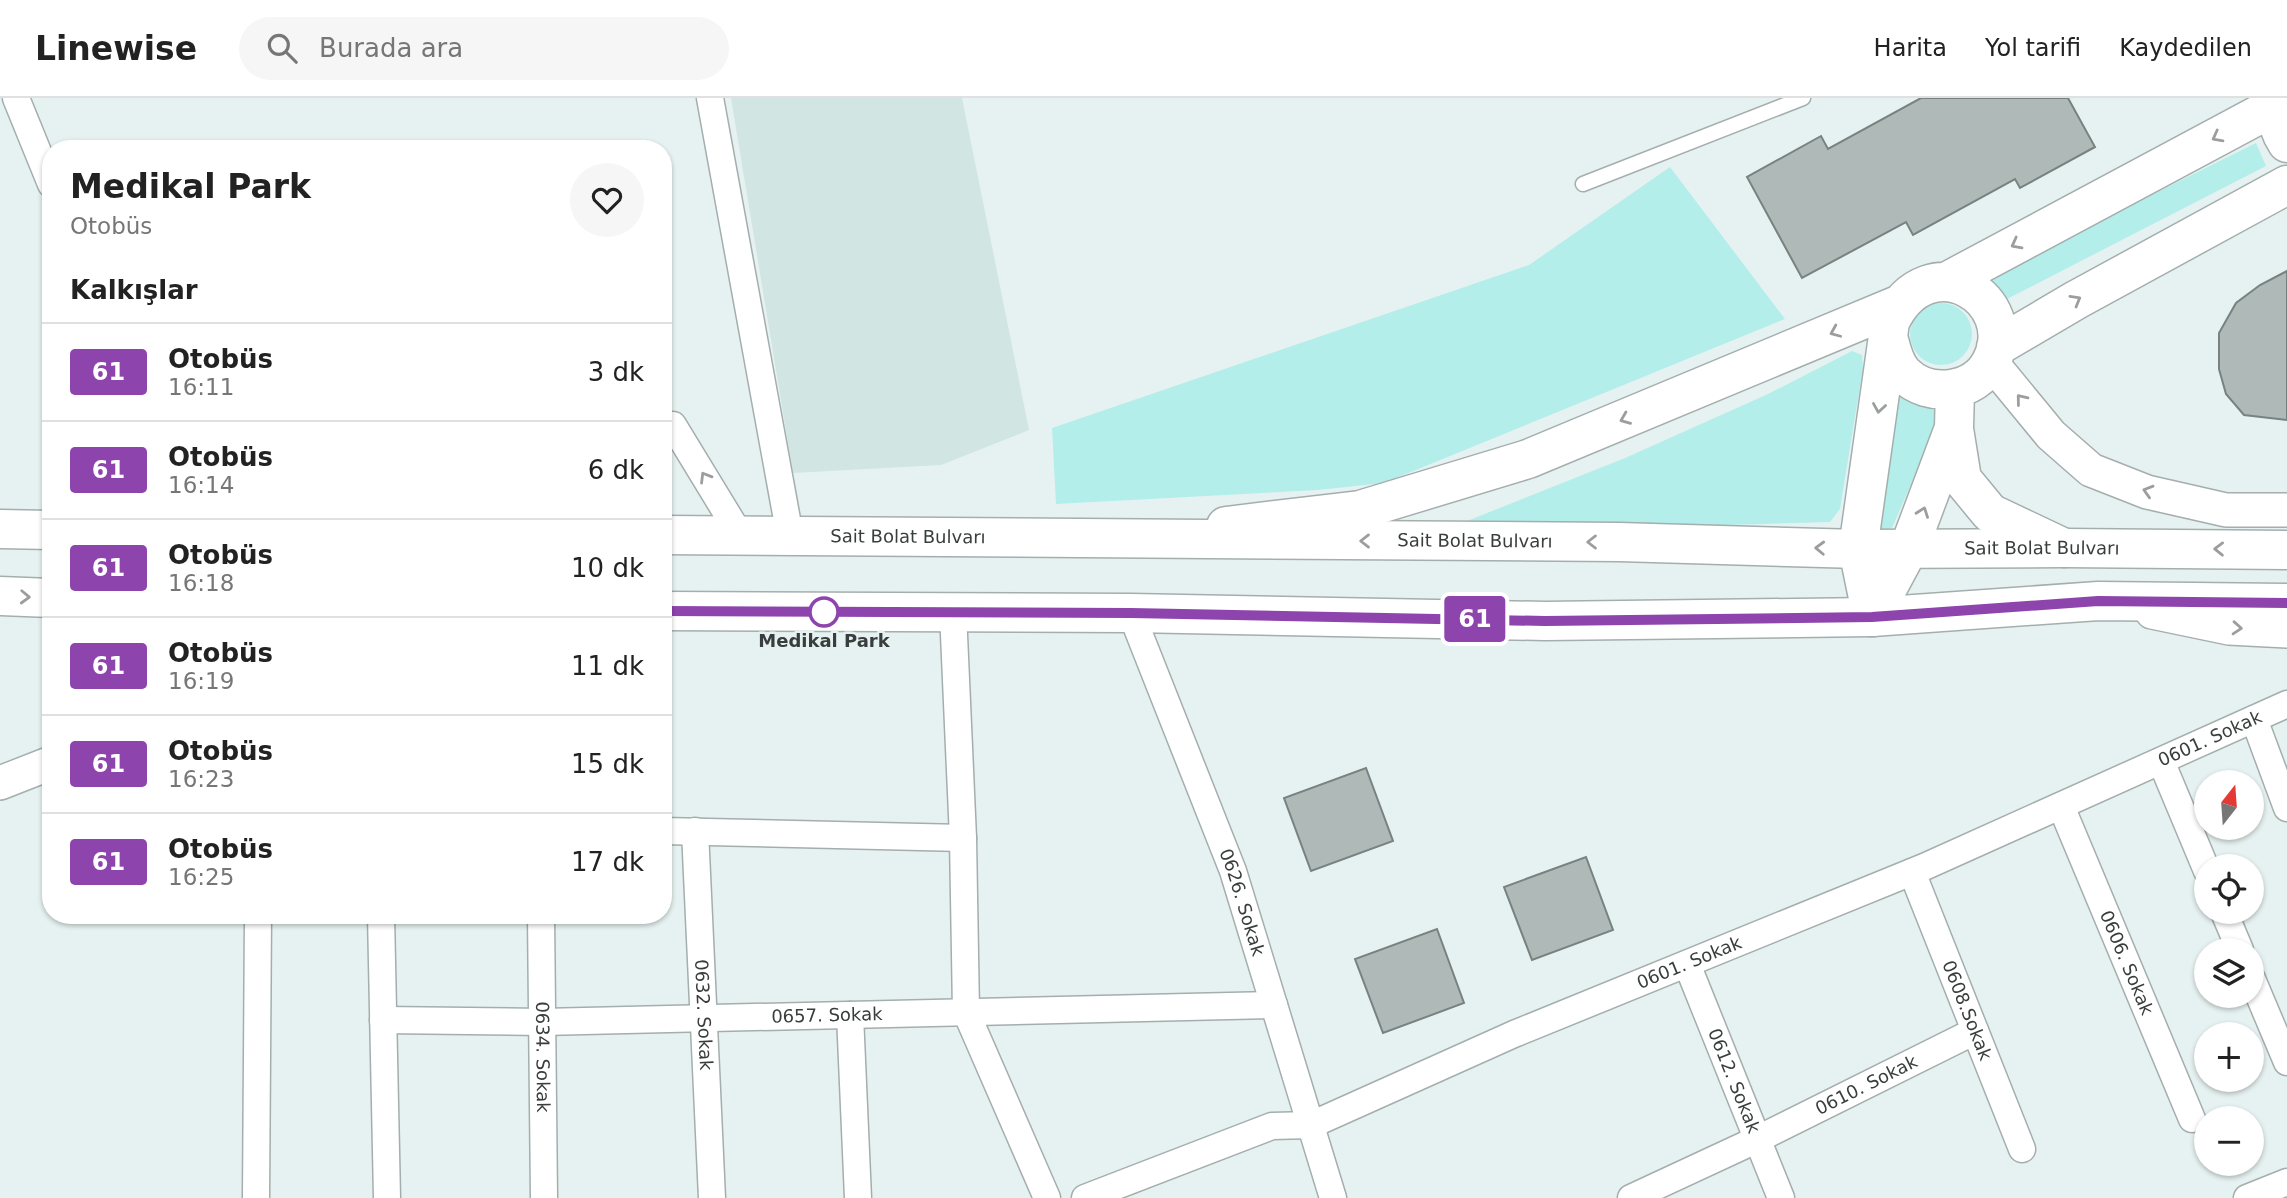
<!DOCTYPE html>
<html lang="tr">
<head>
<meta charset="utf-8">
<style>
  body { margin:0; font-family:"DejaVu Sans",sans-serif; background:#f6f6f6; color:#222; height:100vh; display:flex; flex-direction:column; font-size:26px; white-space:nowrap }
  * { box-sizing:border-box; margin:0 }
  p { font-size:23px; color:#767676 }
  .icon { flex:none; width:38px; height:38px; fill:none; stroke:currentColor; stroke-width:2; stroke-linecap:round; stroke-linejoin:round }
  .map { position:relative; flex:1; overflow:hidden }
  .details { position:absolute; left:42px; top:42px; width:630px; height:784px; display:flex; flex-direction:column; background:#fff; border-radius:28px; box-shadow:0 2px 5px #0004 }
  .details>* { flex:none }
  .badge { padding:0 14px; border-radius:5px; font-size:24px; line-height:46px }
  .needle { width:46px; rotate:17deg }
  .buttons { position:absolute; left:2194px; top:672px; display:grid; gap:14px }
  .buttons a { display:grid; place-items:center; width:70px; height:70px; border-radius:50%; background:#fff; box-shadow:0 2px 5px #0004; font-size:35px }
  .map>.badge { position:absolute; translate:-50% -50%; box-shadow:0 0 0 4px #fff }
  h2 { padding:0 28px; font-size:26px; line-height:63px }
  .round { display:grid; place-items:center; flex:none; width:74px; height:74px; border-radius:37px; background:#f6f6f6 }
  .overview { display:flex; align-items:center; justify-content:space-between; height:119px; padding:0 28px }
  h1 { font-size:33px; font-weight:700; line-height:52px }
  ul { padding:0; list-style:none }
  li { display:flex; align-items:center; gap:21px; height:98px; padding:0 28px; border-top:2px solid #e0e0e0 }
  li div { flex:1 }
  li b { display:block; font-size:26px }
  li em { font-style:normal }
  li .badge { min-width:77px; font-weight:700; text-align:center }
  header { display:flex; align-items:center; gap:42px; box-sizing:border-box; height:98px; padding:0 35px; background:#fff; border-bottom:2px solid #e0e0e0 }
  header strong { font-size:33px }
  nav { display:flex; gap:38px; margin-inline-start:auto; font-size:24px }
  .search { width:490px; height:63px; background:#f6f6f6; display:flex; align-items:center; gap:18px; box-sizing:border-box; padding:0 24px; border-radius:38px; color:#767676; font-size:26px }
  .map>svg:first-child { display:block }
</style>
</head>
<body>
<header>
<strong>Linewise</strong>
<div class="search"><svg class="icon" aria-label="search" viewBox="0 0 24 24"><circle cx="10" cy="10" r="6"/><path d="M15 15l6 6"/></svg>Burada ara</div>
<nav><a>Harita</a><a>Yol tarifi</a><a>Kaydedilen</a></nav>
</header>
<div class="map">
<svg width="2287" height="1100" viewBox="0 0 2287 1100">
  <rect width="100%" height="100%" fill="#e6f2f1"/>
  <path fill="#d1e5e3" d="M731 0H962L1029 332 941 367 793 375Z"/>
  <path fill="#b4eeea" d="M2256 45 2266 68 2007 201 1988 178Z
    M1670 69 1785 221 1384 385 1318 392 1056 406 1052 330 1529 167Z
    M1910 236a31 31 0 1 1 62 0a31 31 0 1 1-62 0Z
    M1852 253 1862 257 1863 270 1840 411 1830 424 1621 430 1457 427 1625 360 1768 296Z
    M1898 293 1945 308 1892 430 1880 432 1873 419Z"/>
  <path fill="#aeb9b8" stroke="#788281" stroke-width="2" d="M1921 0H2068L2095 49 2020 90 2015 81 1913 137 1906 124 1802 180 1747 79 1821 38 1828 51Z
    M2287 173V322L2244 317 2226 296 2219 271V235L2236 205 2260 187Z
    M1366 670 1393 743 1311 773 1284 700Z
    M1586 759 1613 832 1532 862 1504 789Z
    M1437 831 1464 905 1383 935 1355 861Z"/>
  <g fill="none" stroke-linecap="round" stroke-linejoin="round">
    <g stroke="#a4aead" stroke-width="17">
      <path id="service" d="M1583 86 1803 0"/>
    </g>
    <g stroke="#a4aead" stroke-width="29">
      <g id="minor">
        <path d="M16 0 51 86"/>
        <path d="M710 0 790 438"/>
        <path d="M663 327H673L740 437"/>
        <path d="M953 514 963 740 966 914 1047 1100"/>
        <path id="s1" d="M1131 515 1233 773 1333 1100"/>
        <path d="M2254 621 2287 710"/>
        <path d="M2161 663 2207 773"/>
        <path id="s2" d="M2061 708 2192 1021"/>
        <path d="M663 733 963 740"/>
        <path id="s3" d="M695 733 712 1100"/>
        <path id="s4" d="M1912 774 2022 1051"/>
        <path d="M2224 814 2240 852"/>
        <path d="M381 817 387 1100"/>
        <path id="s5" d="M541 817 544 1100"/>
        <path id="s6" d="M1687 866 1781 1100"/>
        <path d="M2252 881 2287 964"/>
        <path d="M850 917 858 1100"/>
        <path id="s7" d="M383 922 542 924 1274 907"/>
        <path d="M256 1100 258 817"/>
        <path id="s8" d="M1085 1100 1272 1028 1311 1027 1514 936 1924 769 2287 606"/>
        <path id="s9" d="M1631 1100 1758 1041 1975 933"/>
        <path d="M2247 1100 2287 1084"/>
      </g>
    </g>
    <g stroke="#a4aead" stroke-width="36">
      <path id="tertiary" d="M1991 264 2051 337 2091 372 2147 394 2226 412H2287
        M2152 514 2229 530 2287 533
        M0 685 51 665"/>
    </g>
    <g stroke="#a4aead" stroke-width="41">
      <path id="secondary" d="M2280 0C2274 16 2278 31 2287 45
        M1946 184 2277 7
        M1996 249 2076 202 2287 87
        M1954 331 1962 381 1990 415 2064 450
        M1226 428 1360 412 1528 361 1898 207
        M1872 519 1858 451 1890 224C1929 142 2023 202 1991 264 1975 295 1929 301 1904 276 1895 267 1892 254 1889 242
        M1872 519 1909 450 1954 330 1955 291"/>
    </g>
    <g stroke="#a4aead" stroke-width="41">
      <g id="trunk">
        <path d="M0 431 51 432"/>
        <path id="s10" d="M663 437 1619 444 1858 451 2064 450 2287 452"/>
        <path d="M0 498 51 500"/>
        <path d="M663 513 1131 515 1545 523 1872 519 2098 503 2287 505"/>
      </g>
    </g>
    <use href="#service" stroke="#fff" stroke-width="14"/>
    <use href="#minor" stroke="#fff" stroke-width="26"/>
    <use href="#tertiary" stroke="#fff" stroke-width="33"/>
    <use href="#secondary" stroke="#fff" stroke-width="38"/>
    <use href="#trunk" stroke="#fff" stroke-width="38"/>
  </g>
  <defs><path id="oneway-chevron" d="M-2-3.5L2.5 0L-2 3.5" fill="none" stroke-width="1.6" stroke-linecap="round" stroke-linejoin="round" transform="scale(1.75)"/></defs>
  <g stroke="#9c9e9e">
    <use href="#oneway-chevron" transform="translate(2217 39) rotate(152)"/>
    <use href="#oneway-chevron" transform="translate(2016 146) rotate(152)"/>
    <use href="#oneway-chevron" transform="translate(2076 202) rotate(-30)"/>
    <use href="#oneway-chevron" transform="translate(1835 234) rotate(157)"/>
    <use href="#oneway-chevron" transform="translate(2021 301) rotate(-129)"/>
    <use href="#oneway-chevron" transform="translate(1879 310) rotate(99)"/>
    <use href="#oneway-chevron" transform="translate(1625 321) rotate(158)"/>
    <use href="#oneway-chevron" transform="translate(705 379) rotate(-121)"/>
    <use href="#oneway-chevron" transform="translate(2148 393) rotate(-163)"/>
    <use href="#oneway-chevron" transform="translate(1923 414) rotate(-70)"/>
    <use href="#oneway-chevron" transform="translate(1365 443) rotate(-180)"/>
    <use href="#oneway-chevron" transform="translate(1592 444) rotate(-180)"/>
    <use href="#oneway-chevron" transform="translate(1820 450) rotate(-178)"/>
    <use href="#oneway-chevron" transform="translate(2219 451) rotate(-179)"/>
    <use href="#oneway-chevron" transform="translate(25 499) rotate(2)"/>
    <use href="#oneway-chevron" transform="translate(2237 530) rotate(4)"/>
  </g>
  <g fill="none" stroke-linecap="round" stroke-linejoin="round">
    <g stroke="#fff" stroke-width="16">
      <path id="line" d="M663 513 1131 515 1545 523 1872 519 2098 503 2287 505"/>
    </g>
    <use href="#line" stroke="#8e44ad" stroke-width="10"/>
  </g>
  <circle fill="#fff" stroke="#8e44ad" stroke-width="3.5" cx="824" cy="514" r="14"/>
  <g text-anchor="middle" stroke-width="5" stroke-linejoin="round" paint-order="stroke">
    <g font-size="18" fill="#393e3d" stroke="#e6f2f1">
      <text dy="6" stroke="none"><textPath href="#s10" startOffset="245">Sait Bolat Bulvarı</textPath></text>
      <text dy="6" stroke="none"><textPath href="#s10" startOffset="812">Sait Bolat Bulvarı</textPath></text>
      <text dy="6" stroke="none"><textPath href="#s10" startOffset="1379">Sait Bolat Bulvarı</textPath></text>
      <text dy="6" stroke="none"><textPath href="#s8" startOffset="1218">0601. Sokak</textPath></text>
      <text dy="6" stroke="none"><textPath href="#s1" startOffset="310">0626. Sokak</textPath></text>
      <text dy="6" stroke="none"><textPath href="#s8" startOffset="651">0601. Sokak</textPath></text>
      <text dy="6" stroke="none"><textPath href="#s2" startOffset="170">0606. Sokak</textPath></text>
      <text dy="6" stroke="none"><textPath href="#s4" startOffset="149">0608.Sokak</textPath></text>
      <text dy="6" stroke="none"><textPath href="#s3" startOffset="184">0632. Sokak</textPath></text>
      <text dy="6" stroke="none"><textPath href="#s7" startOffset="444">0657. Sokak</textPath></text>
      <text dy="6" stroke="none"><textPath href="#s5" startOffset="142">0634. Sokak</textPath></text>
      <text dy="6" stroke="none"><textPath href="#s6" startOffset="126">0612. Sokak</textPath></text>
      <text dy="6" stroke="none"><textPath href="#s9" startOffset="261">0610. Sokak</textPath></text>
    </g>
    <g font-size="18" font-weight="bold" fill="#393e3d" stroke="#e6f2f1">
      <text x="824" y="549">Medikal Park</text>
    </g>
  </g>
</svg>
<div class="buttons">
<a><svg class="needle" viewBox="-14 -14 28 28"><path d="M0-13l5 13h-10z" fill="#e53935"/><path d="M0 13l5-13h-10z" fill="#767676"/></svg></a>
<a><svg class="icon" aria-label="locate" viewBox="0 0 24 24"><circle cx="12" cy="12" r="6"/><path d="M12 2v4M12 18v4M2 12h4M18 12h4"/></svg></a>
<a><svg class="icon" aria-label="layers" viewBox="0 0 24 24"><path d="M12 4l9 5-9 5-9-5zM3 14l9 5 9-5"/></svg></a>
<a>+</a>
<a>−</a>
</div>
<b class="badge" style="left:1475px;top:521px;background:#8e44ad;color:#fff">61</b>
<section class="details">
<div class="overview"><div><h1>Medikal Park</h1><p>Otobüs</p></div><a class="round"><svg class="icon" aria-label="heart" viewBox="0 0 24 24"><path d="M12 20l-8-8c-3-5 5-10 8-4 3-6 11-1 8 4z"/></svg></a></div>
<h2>Kalkışlar</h2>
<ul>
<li><span class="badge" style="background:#8e44ad;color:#fff">61</span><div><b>Otobüs</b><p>16:11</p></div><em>3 dk</em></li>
<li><span class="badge" style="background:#8e44ad;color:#fff">61</span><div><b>Otobüs</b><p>16:14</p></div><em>6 dk</em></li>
<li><span class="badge" style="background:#8e44ad;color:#fff">61</span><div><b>Otobüs</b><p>16:18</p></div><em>10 dk</em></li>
<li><span class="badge" style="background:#8e44ad;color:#fff">61</span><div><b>Otobüs</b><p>16:19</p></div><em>11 dk</em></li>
<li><span class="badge" style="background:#8e44ad;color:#fff">61</span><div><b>Otobüs</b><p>16:23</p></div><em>15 dk</em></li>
<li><span class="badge" style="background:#8e44ad;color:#fff">61</span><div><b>Otobüs</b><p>16:25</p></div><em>17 dk</em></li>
</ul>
</section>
</div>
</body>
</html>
